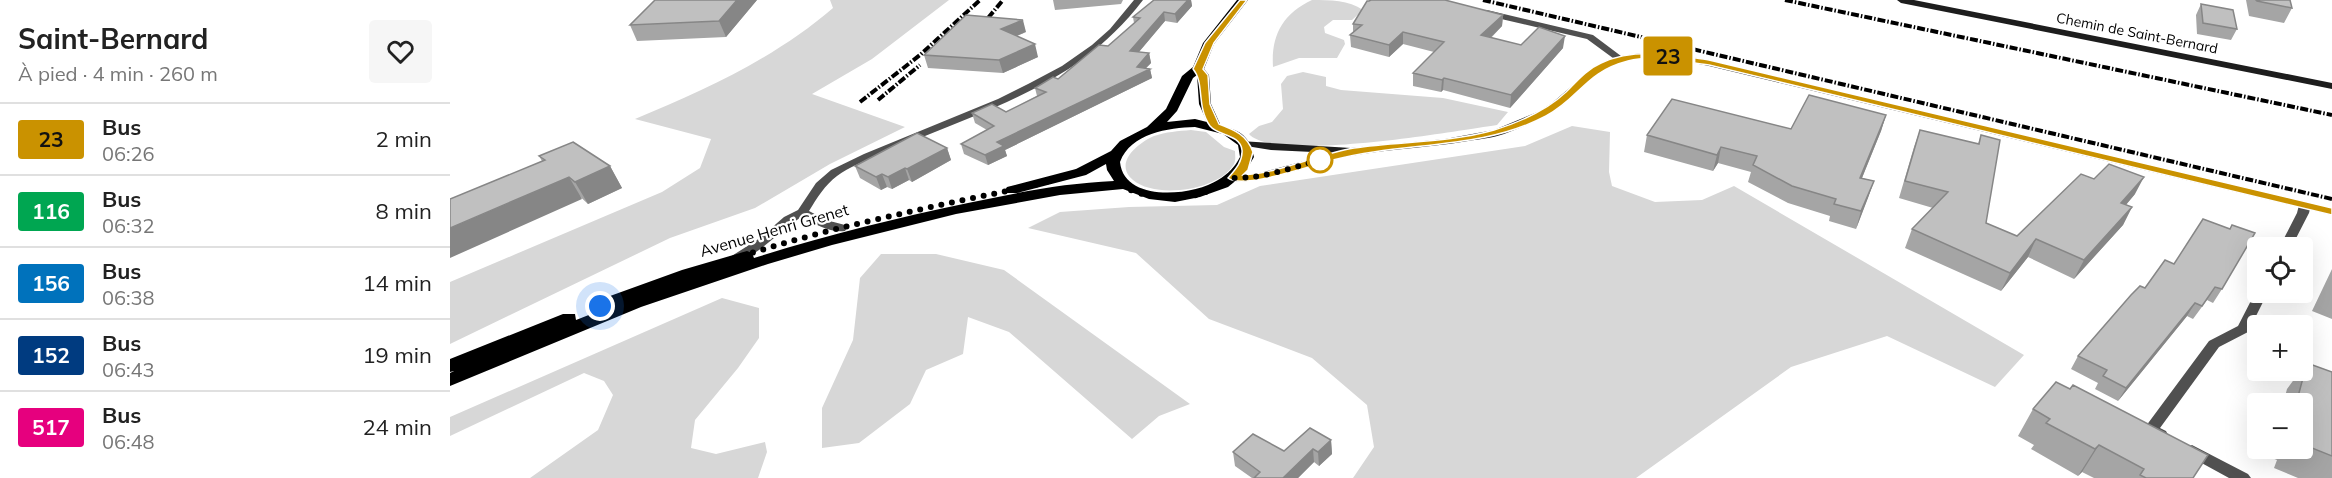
<!DOCTYPE html>
<html lang="fr">
<head>
<meta charset="utf-8">
<style>
  body { margin:0; font-family:Mulish,sans-serif; background:#f6f6f6; color:#222; height:100vh; display:flex; flex-direction:column; font-size:22px; white-space:nowrap }
  * { box-sizing:border-box; margin:0 }
  p { font-size:20px; color:#767676 }
  .icon { flex:none; width:33px; height:33px; fill:none; stroke:currentColor; stroke-width:2; stroke-linecap:round; stroke-linejoin:round }
  .map { position:relative; flex:1; overflow:hidden }
  .drawer { display:flex; flex-direction:column; background:#fff; width:450px }
  .drawer>* { flex:none }
  .badge { padding:0 12px; border-radius:4px; font-size:21px; line-height:39px }
  .buttons { position:absolute; left:1797px; top:237px; display:grid; gap:12px }
  .buttons a { display:grid; place-items:center; width:66px; height:66px; border-radius:6px; background:#fff; box-shadow:0 6px 24px #0002; font-size:30px }
  .you { position:absolute; width:30px; height:30px; margin:-15px; border:4px solid #fff; border-radius:50%; background:#1a73e8; box-shadow:0 0 0 9px #1a73e833 }
  .map>.badge { position:absolute; translate:-50% -50%; box-shadow:0 0 0 3px #fff }
  .round { display:grid; place-items:center; flex:none; width:63px; height:63px; border-radius:6px; background:#f6f6f6 }
  .summary { display:flex; align-items:center; justify-content:space-between; height:102px; padding:0 18px }
  h1 { font-size:28px; font-weight:700; line-height:45px }
  ul { padding:0; list-style:none }
  li { display:flex; align-items:center; gap:18px; height:72px; padding:0 18px; border-top:2px solid #e0e0e0 }
  li div { flex:1 }
  li b { display:block; font-size:22px }
  li em { font-style:normal }
  li .badge { min-width:66px; font-weight:700; text-align:center }
  main { display:flex; flex:1; min-height:0 }
  .map>svg:first-child { display:block }
</style>
</head>
<body>
<main>
<section class="drawer">
<div class="summary"><div><h1>Saint-Bernard</h1><p>À pied · 4 min · 260 m</p></div><a class="round"><svg class="icon" aria-label="heart" viewBox="0 0 24 24"><path d="M12 20l-8-8c-3-5 5-10 8-4 3-6 11-1 8 4z"/></svg></a></div>
<ul>
<li><span class="badge" style="background:#ca9200;color:#111">23</span><div><b>Bus</b><p>06:26</p></div><em>2 min</em></li>
<li><span class="badge" style="background:#00a651;color:#fff">116</span><div><b>Bus</b><p>06:32</p></div><em>8 min</em></li>
<li><span class="badge" style="background:#0072bc;color:#fff">156</span><div><b>Bus</b><p>06:38</p></div><em>14 min</em></li>
<li><span class="badge" style="background:#003b80;color:#fff">152</span><div><b>Bus</b><p>06:43</p></div><em>19 min</em></li>
<li><span class="badge" style="background:#e6007e;color:#fff">517</span><div><b>Bus</b><p>06:48</p></div><em>24 min</em></li>
</ul>
</section>
<div class="map">
<svg width="1882" height="478" viewBox="0 0 1882 478">
  <rect width="100%" height="100%" fill="#fff"/>
  <path fill="#d7d7d7" d="M380 0H499L422 59 362 94 455 127 380 164 305 208 220 238 0 344V282L212 192 250 168 261 139 185 119C255 90 325 58 383 8Z
    M862 0C880 0 899 0 913 10L902 20H883L874 27 875 33 894 40 895 44 887 58H849L823 67C821 36 832 14 862 0Z
    M853 72 876 77V86L891 90 993 98 1058 112 1047 125C1006 131 824 163 799 134L809 126 822 122 833 109 831 84 837 76Z
    M1122 126 1160 132 1159 172 1162 186 1205 202 1252 200 1284 186 1574 355 1545 387 1437 336 1341 367 1186 478H903L924 447 917 405 862 358 759 319 686 253 578 228 610 212 679 207 767 205 810 186 1075 146Z
    M741 130 756 132 774 147 785 151C785 155 786 160 784 164 769 191 705 199 683 180 663 163 688 143 704 136 716 132 728 131 741 130Z
    M431 254H486L554 270 740 404 709 416 682 439 559 332 518 317 513 354 476 370 460 404 409 443 372 448V408L403 340 410 278Z
    M272 298 309 308V338L288 368 245 420 241 448 266 454 315 442 317 452 308 478H80L148 430 163 395 154 381 134 373 0 436V417Z"/>
  <g fill="none" stroke-linecap="round" stroke-linejoin="round">
    <path fill="#505050" fill-rule="evenodd" d="M684 0H693C646 61 592 88 522 117 491 130 459 142 428 155 415 161 399 167 387 176 375 185 367 198 359 211L376 220 395 225 397 228 395 231C381 233 364 224 352 217 334 226 299 266 279 262L277 259 310 238 334 217 348 210 366 183 381 170 414 154 548 99 580 83 612 66 642 45 660 29Z
      M1037 10 1143 35 1175 59 1173 61H1167L1137 39 1034 15 1033 13Z
      M1855 202 1861 205 1859 213 1841 248H1829L1847 213 1849 205Z
      M1807 289 1808 292H1818L1798 332 1769 347 1710 428 1716 431 1718 435 1716 439 1711 441 1696 434 1694 430 1696 426 1759 341 1788 326Z
      M1742 445 1798 474 1801 478H1779L1737 455 1734 451 1737 447Z"/>
    <path fill="#1d1d1d" fill-rule="evenodd" d="M1447 0H1464L1882 83V89L1451 3Z
      M1197 52 1217 53 1259 60 1882 209V215L1259 66C1231 61 1202 54 1173 61 1146 68 1129 93 1107 109 1091 120 1072 127 1054 134 1043 138 1030 139 1018 141 972 149 924 149 878 161 859 166 792 190 777 178L783 175H802L884 153 821 150 790 145 789 143 790 141 901 148 995 139 1044 130 1090 111 1102 103 1144 67 1167 57Z"/>
    <path fill="#000" fill-rule="evenodd" d="M787 0H798L764 44 754 69 759 75 761 104 771 126C791 130 800 137 804 157L794 174 778 187 750 197 725 202 699 199 673 189 610 195 506 214 382 245 318 264 191 307 0 386V373L4 371 0 372V359L113 314H125L126 320 154 309 147 304 149 300 232 270 297 251 302 253 304 258C374 236 446 218 518 203 566 193 614 183 664 181L657 170 656 164 636 175 567 193H557L555 190 557 187 626 169 661 151 670 141 697 127 716 109 732 76 743 67 753 43ZM747 75 749 104 757 122 745 119 717 122 727 111 743 78ZM745 127 773 134 788 145 790 157C785 167 778 174 768 180 743 196 674 203 670 162 681 133 718 128 745 127Z"/>
    <path stroke="#000" stroke-width="4" stroke-dasharray="8 2 1.5 2" stroke-linecap="butt" d="M1033 0 1882 199
      M1335 0 1882 115
      M538 18 553 0
      M428 100 470 65
      M410 102 470 55 530 0"/>
  </g>
  <path fill="#a5a5a5" d="M307 0 276 37 187 41 180 25Z
    M603 0H673L671 4 605 10Z
    M738 0H741L742 6 727 23 715 21 689 52 699 53 701 63 696 68 700 69 702 78 555 150 557 156 538 165 514 154 511 144 537 130 525 123 522 113 556 112 587 96 585 88 608 79 658 46 684 23 683 17Z
    M1796 0H1840L1842 8 1834 23 1799 16Z
    M1751 4 1787 29 1781 40 1747 34 1746 15Z
    M1053 15 1052 26 1041 38 1071 45 1113 48 1060 108 993 90 991 92 963 86V73L984 52 953 44 939 57 901 47 900 35 903 33V24Z
    M576 32 567 36 588 57 553 73 478 68 474 55Z
    M1436 115 1431 131 1412 178 1424 181 1406 229 1379 221 1380 216 1338 203 1298 182 1301 172 1268 163 1263 171 1194 152 1197 135 1341 129Z
    M1470 130 1528 144 1531 135 1536 223 1567 236 1685 194 1676 205 1682 207 1673 225 1624 279 1578 257 1551 291 1455 248 1462 229 1483 208 1449 198 1464 147Z
    M497 148 501 160 462 182 459 180 442 189 437 187 431 190 410 178 405 166Z
    M89 156 160 166 172 188 138 204 92 161Z
    M1715 260 1772 289 1763 303 1757 300 1743 319 1737 316 1668 401 1645 389 1648 383 1621 369 1628 356 1695 288Z
    M1882 269V319L1862 311Z
    M1857 363 1882 372V478H1848L1824 468 1827 460 1817 456 1820 448H1852V404H1833L1837 389 1851 370H1852V369Z
    M1583 409 1743 478H1644L1632 472 1628 476 1581 449 1584 445 1568 436Z
    M881 440 882 454 869 466 864 462 848 478H802L785 466 783 452 834 451Z"/>
  <path fill="#868686" d="M287 0H307L276 37 269 21Z
    M738 0H741L742 6 727 23 725 14Z
    M714 12 715 21 682 60 680 51Z
    M1053 15 1052 26 1030 48 1031 35Z
    M573 20 576 32 554 41 551 29Z
    M953 32V44L939 57V45Z
    M1115 36 1113 48 1060 108 1061 95Z
    M585 44 588 57 553 73 549 60Z
    M699 53 701 63 692 72 700 69 702 78 555 150 557 156 538 165 535 155 547 142Z
    M994 78 993 90 991 92 992 80Z
    M1436 115 1431 131 1405 195 1410 178Z
    M1271 147 1268 163 1263 171 1267 155Z
    M497 148 501 160 462 182 457 169Z
    M160 166 172 188 138 204 125 182Z
    M455 168 459 180 442 189 438 177Z
    M432 174 437 187 431 190 426 177Z
    M119 177 132 199 0 258V228Z
    M1694 177 1685 194 1662 221 1671 203Z
    M1424 181 1418 198 1406 229 1411 211Z
    M1682 207 1673 225 1624 279 1634 260Z
    M1586 239 1578 257 1551 291 1560 273Z
    M1745 303 1737 316 1668 401 1676 388Z
    M881 440 882 454 869 466 868 452Z
    M1649 445 1632 472 1628 476 1645 449Z
    M863 449 864 462 848 478H833Z"/>
  <path fill="#c0c0c0" stroke="#868686" stroke-width="1.5" d="M205 0H287L269 21 180 25Z
    M704 0H738L725 14 714 12 680 51 699 53 687 67 700 69 547 142 554 146 535 155 511 144 544 126 522 113 542 104 556 112 596 92 585 88 603 77 608 79 649 45 658 46 690 18 683 17Z
    M921 0H995L1053 15 1031 35 1071 45 1089 27 1115 36 1061 95 994 78 992 80 963 73 994 42 953 32 939 45 900 35 912 25 903 24 917 1H919Z
    M1806 0H1840L1842 8 1807 1Z
    M1751 4 1783 10 1787 29 1753 23Z
    M516 15 573 20 551 29 585 44 549 60 474 55Z
    M1359 95 1436 115 1410 178 1424 181 1411 211 1384 204 1386 199 1342 186 1303 165 1307 156 1271 147 1267 155 1197 135 1222 99 1341 129Z
    M1470 130 1529 144 1531 135 1550 140 1536 223 1567 236 1631 174 1644 179 1659 164 1694 177 1671 203 1682 207 1634 260 1586 239 1560 273 1462 229 1498 192 1455 181Z
    M467 133 497 148 457 169 455 168 438 177 432 174 426 177 405 166Z
    M123 142 160 166 125 182 119 177 0 228V199L95 160 89 156Z
    M1753 219 1780 229 1782 225 1805 233 1772 289 1765 287 1752 306 1745 303 1676 388 1653 376 1657 370 1628 356 1681 295 1690 286 1695 288 1715 260 1724 264Z
    M1857 363 1882 372V456L1852 444V404H1846Z
    M1606 382 1620 389 1623 385 1758 455 1743 478H1696L1690 475 1694 469 1649 445 1645 449 1596 423 1600 419 1583 409Z
    M860 428 881 440 868 452 863 449 833 478H804L810 472 783 452 803 434 834 451Z"/>
  <path fill="#ca9200" stroke="#fff" stroke-width="1.5" d="M790 0H797L764 43 753 69 758 75 760 104 769 124C785 130 797 135 803 152L798 170 793 175C831 173 867 154 904 148 950 141 999 143 1044 130 1070 122 1097 110 1116 92 1127 81 1137 69 1151 63 1185 47 1224 55 1259 60L1882 208V215L1259 65C1233 62 1204 54 1178 61 1135 72 1130 98 1096 116 1030 151 954 141 883 160 864 165 792 190 778 178 784 171 793 162 792 150 790 134 768 136 760 126 746 107 755 83 743 69L755 43Z"/>
  <g fill="none" stroke-linecap="round" stroke-linejoin="round">
    <path stroke="#000" stroke-width="6" stroke-dasharray="0 10.8" d="M150 306C236 273 325 243 415 222 450 214 484 206 518 199 570 188 620 181 666 154 651 199 717 200 746 195 761 192 773 181 784 178 790 177 797 178 803 177 825 174 848 166 870 160"/>
  </g>
  <circle fill="#fff" stroke="#ca9200" stroke-width="3" cx="870" cy="160" r="12"/>
  <g text-anchor="middle" stroke-width="4.5" stroke-linejoin="round" paint-order="stroke">
    <g font-size="14" fill="#000" stroke="#fff">
      <text transform="translate(1687 33) rotate(11)" y="5">Chemin de Saint-Bernard</text>
    </g>
    <g font-size="16" fill="#000" stroke="#fff">
      <text transform="translate(324 230) rotate(-16)" y="6">Avenue Henri Grenet</text>
    </g>
  </g>
</svg>
<div class="buttons">
<a><svg class="icon" aria-label="locate" viewBox="0 0 24 24"><circle cx="12" cy="12" r="6"/><path d="M12 2v4M12 18v4M2 12h4M18 12h4"/></svg></a>
<a>+</a>
<a>−</a>
</div>
<div class="you" style="left:150px;top:306px"></div>
<b class="badge" style="left:1218px;top:56px;background:#ca9200;color:#111">23</b>
</div>
</main>
</body>
</html>
